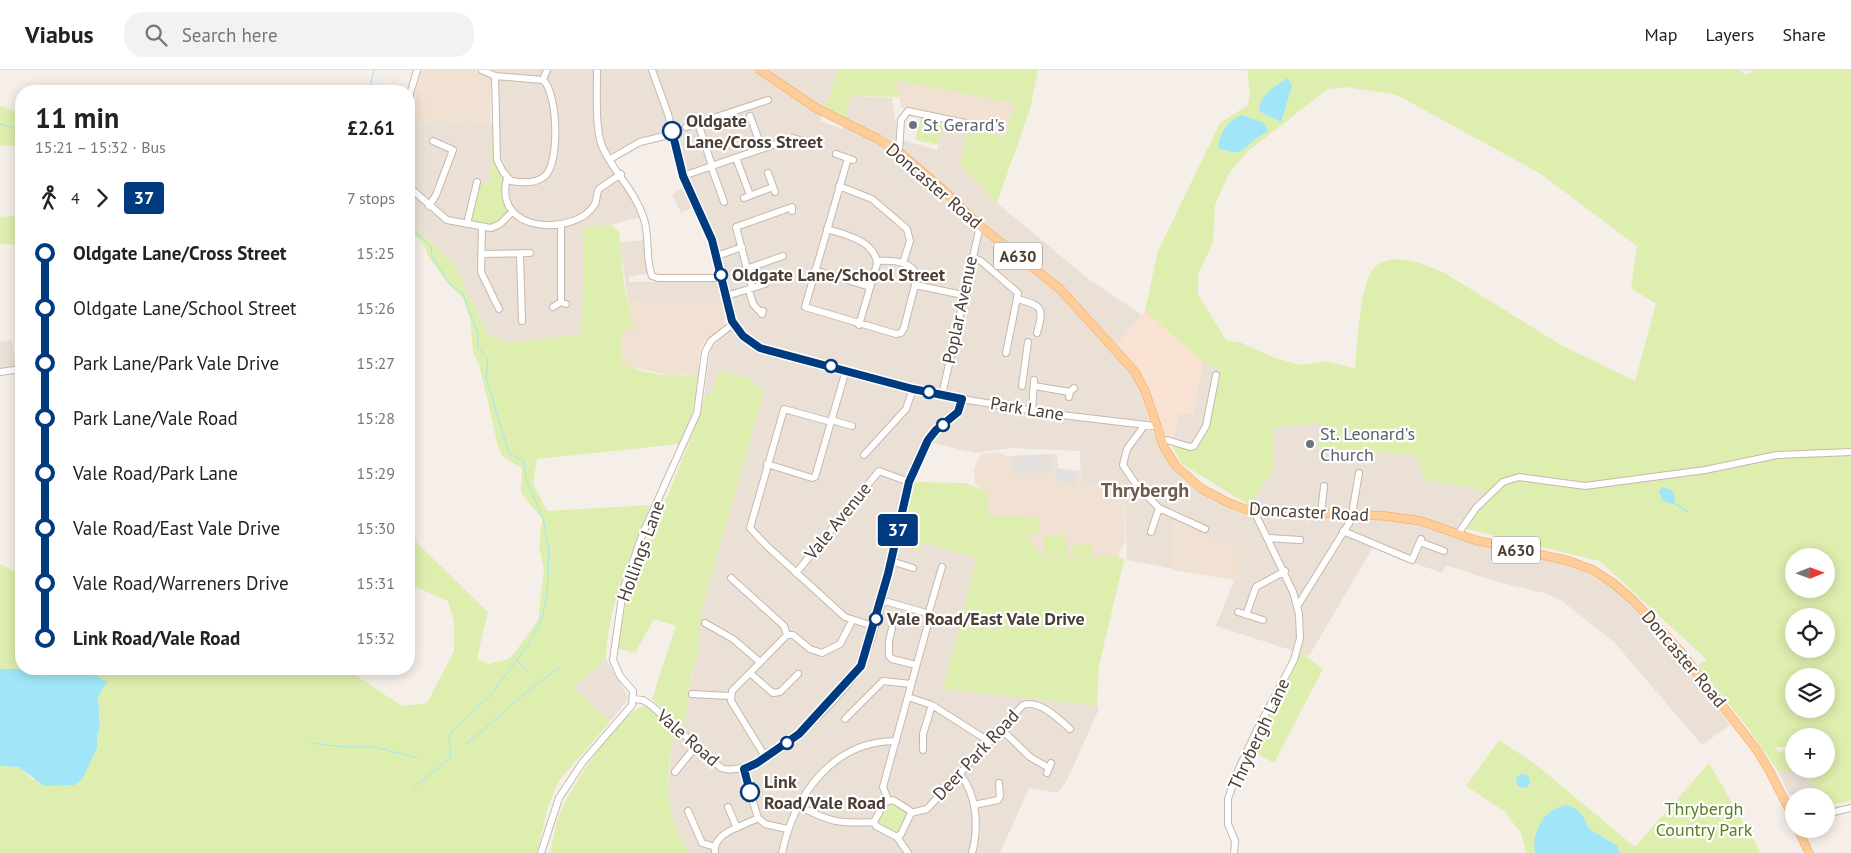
<!DOCTYPE html>
<html lang="en">
<head>
<meta charset="utf-8">
<style>
  body { margin:0; font-family:"PT Sans",sans-serif; background:#f2f2f2; color:#222; height:100vh; display:flex; flex-direction:column; font-size:19px; white-space:nowrap }
  * { box-sizing:border-box; margin:0 }
  p { font-size:16px; color:#767676 }
  .icon { flex:none; width:28px; height:28px; fill:none; stroke:currentColor; stroke-width:2; stroke-linecap:round; stroke-linejoin:round }
  .map { position:relative; flex:1; overflow:hidden }
  .panel { position:absolute; left:15px; top:15px; width:400px; height:590px; display:flex; flex-direction:column; background:#fff; border-radius:20px; box-shadow:0 2px 12px #0003 }
  .panel>* { flex:none }
  .badge { padding:0 10px; border-radius:4px; font-size:18px; line-height:32px }
  .needle { width:32px; rotate:89deg }
  .controls { position:absolute; left:1785px; top:478px; display:grid; gap:10px }
  .controls a { display:grid; place-items:center; width:50px; height:50px; border-radius:50%; background:#fff; box-shadow:0 2px 12px #0003; font-size:25px }
  .map>.badge { position:absolute; translate:-50% -50%; box-shadow:0 0 0 2px #fff }
  .legs { display:flex; align-items:center; gap:8px; height:55px; padding:0 20px; font-size:16px }
  .legs p { margin-inline-start:auto }
  .overview { display:flex; align-items:center; justify-content:space-between; height:85px; padding:0 20px }
  h1 { font-size:28px; font-weight:700; line-height:38px }
  ul { padding:0 20px; list-style:none }
  li { display:flex; align-items:center; gap:18px; height:55px; font-size:19px }
  li i { display:grid; place-items:center; width:8px; height:100%; margin:0 6px; background:currentColor }
  li i::after { content:''; width:12px; height:12px; margin:-6px; border:4px solid; border-radius:50%; background:#fff }
  li p { margin-inline-start:auto }
  li:first-child i { background:linear-gradient(#0000 50%,currentColor 0) }
  li:last-child i { background:linear-gradient(currentColor 50%,#0000 0) }
  header { display:flex; align-items:center; gap:30px; box-sizing:border-box; height:70px; padding:0 25px; background:#fff; border-bottom:1px solid #e0e0e0 }
  header strong { font-size:24px }
  nav { display:flex; gap:28px; margin-inline-start:auto; font-size:18px }
  .search { width:350px; height:45px; background:#f2f2f2; display:flex; align-items:center; gap:12px; box-sizing:border-box; padding:0 18px; border-radius:20px; color:#767676; font-size:19px }
  .map>svg:first-child { display:block }
</style>
</head>
<body>
<header>
<strong>Viabus</strong>
<div class="search"><svg class="icon" aria-label="search" viewBox="0 0 24 24"><circle cx="10" cy="10" r="6"/><path d="M15 15l6 6"/></svg>Search here</div>
<nav><a>Map</a><a>Layers</a><a>Share</a></nav>
</header>
<div class="map">
<svg width="1851" height="783" viewBox="0 0 1851 783">
  <rect width="100%" height="100%" fill="#f6efe9"/>
  <path fill="#eae0d6" d="M489 0H839L820 51 842 59 851 26 892 28 898 69 937 80 944 52 969 53 960 95 997 133 1086 207 1142 245 1111 282 1136 309 1152 360 1167 388 1184 410 1210 429 1243 444 1273 401 1274 357 1323 353 1318 380 1399 383 1418 388 1424 410 1486 420 1454 466 1511 482 1568 494 1609 514 1651 552 1677 581 1730 655 1702 675 1615 573 1562 531 1548 524 1494 511 1446 495 1442 503 1414 493 1416 489 1376 472 1309 586 1216 556 1234 510 1127 490 1124 415 1081 416 1080 381 1011 378 975 383 933 373 916 407 899 476 921 472 977 488 943 619 1097 636 1099 639 1068 708 1058 723 1029 718 1000 783H689L679 768 667 730 672 675 675 660 684 659 702 538 764 322 749 308 719 301 711 325 704 328 710 279 730 261 735 247 719 178 689 112 675 60 643 67 610 83 609 91 630 125 640 147 611 155 584 157 582 264 509 273 488 265 453 192 409 153V93L412 51 499 54 498 4Z
    M684 117 693 137 681 143 672 124Z
    M645 170 648 203 629 207V212L720 211 723 229 628 230 620 172Z
    M11 270 17 296 0 299V272Z
    M1203 292 1219 300 1207 362 1194 379 1171 374 1180 343 1193 344Z
    M606 589 629 628 610 652 573 617Z
    M1778 701 1806 702 1819 726 1789 724Z"/>
  <path fill="#f9e1d3" d="M1145 241 1203 292 1193 344 1180 343 1171 374 1163 366 1157 351 1142 306 1115 277Z"/>
  <path fill="#f0e1d2" d="M422 0H474L491 9 490 54 414 51 416 19Z
    M896 11 1015 33 1004 67 969 52 901 37Z
    M704 229H723L725 247 724 256 700 277 698 306 668 305 628 296 621 291V260L633 259 628 230Z
    M999 382 1005 386 1057 384 1058 398 1080 401 1082 416 1124 415 1125 470 1118 486 1043 488 1027 465 989 447 987 422 975 413 974 399 981 384Z
    M1171 446 1225 474 1265 473V475L1239 477 1240 511 1172 500Z"/>
  <path fill="#deeeae" fill-rule="evenodd" d="M839 0H1038L1030 39 997 133 960 95 969 53 1004 67 1015 33 896 11 899 27 851 26 845 49 824 37Z
    M1247 0H1738L1745 4 1751 3V0H1851V731L1826 735V726H1819L1806 702 1778 701 1748 658 1698 595 1707 590 1600 491 1459 457 1486 420 1424 410 1418 388 1400 383 1318 381 1322 353 1274 357 1273 401 1249 435 1182 394 1171 374 1194 379 1207 362 1219 300 1203 292 1145 241 1158 181 1220 53 1248 35 1250 24ZM1346 17 1397 25 1541 104 1637 176 1631 218 1656 234 1635 311 1561 275 1443 202C1423 194 1396 182 1376 196 1360 208 1357 277 1355 298L1325 291 1301 295 1275 288 1242 273 1226 270 1198 224V205L1213 172 1215 135 1229 103 1248 81 1328 19ZM1794 486H1826V519H1794ZM1794 546H1826V579H1794ZM1794 606H1826V639H1794ZM1794 666H1826V699H1794V680L1778 682 1776 677H1794Z
    M0 36 21 43V77L0 75Z
    M921 47 944 52 939 75 915 70Z
    M493 57 496 94 504 110 502 126 507 145 494 156 473 153 471 147 478 116 490 113Z
    M20 145 21 175 0 174V147Z
    M409 153 453 192 488 265 509 273 582 264 584 157 611 155 619 162 624 214 634 259 621 260V291C640 306 674 306 698 306L692 343 679 374 537 389 533 413 547 441 650 435C631 485 608 534 606 589L573 617 610 652 558 712 548 737 537 783H0V696L19 697 33 710 90 692 97 678V667L100 657 98 627 107 612 86 599H346L402 636 427 633 454 581V552L448 531 409 514V465L488 542 477 589 489 594 506 590 513 585 538 550 544 499 539 477 542 449 521 423 522 398 503 387 498 377 479 294 473 283 470 248 463 228 448 214 428 186 424 175 409 159Z
    M719 301 749 308 764 322 702 538 698 583 692 602 684 659 652 629 676 556 654 549 635 583 616 578 629 521 701 343 704 328 711 325Z
    M915 412 965 413 987 421 989 447 1026 446 1027 461V447L1038 446 1039 464 1027 465 1043 488 1118 486 1124 490 1099 596 1097 636 943 619 977 488 921 472 919 480 899 476Z
    M1043 466H1066L1067 485 1044 486Z
    M1092 474 1093 486 1073 487 1072 475Z
    M0 494 21 504V599H34H0Z
    M1300 581 1323 599 1274 693 1250 680Z
    M647 636 675 660C666 706 662 743 689 783H550C553 771 555 757 559 745 567 723 624 633 647 636Z
    M1499 670 1534 693 1635 777 1709 693 1761 783H1526L1521 763 1504 741 1466 716Z
    M892 732 907 742 908 745 896 764 877 752 887 733Z"/>
  <path fill="#e4e0de" d="M1053 384 1054 402 1011 403V386Z
    M1056 399 1079 402V407L1076 408 1075 414 1072 415 1070 413 1056 411Z"/>
  <path fill="#a0e6f8" d="M1288 8 1292 16 1281 52 1259 41C1259 25 1276 15 1288 8Z
    M1242 45 1264 53 1268 61C1262 65 1256 68 1251 73 1236 86 1237 83 1218 78 1220 62 1227 51 1242 45Z
    M1664 417 1673 421 1675 427 1674 432 1688 441 1689 444 1678 436 1662 430 1659 420Z
    M0 599H86L107 612 98 627 100 657 97 667V678L83 708 74 715 44 716 19 697 0 696Z
    M1516 711a7 7 0 1 1 14 0a7 7 0 1 1-14 0Z
    M1568 735C1579 740 1585 746 1588 758L1617 776 1620 783H1535C1531 762 1545 737 1568 735Z"/>
  <g fill="none" stroke-linecap="round" stroke-linejoin="round">
    <path stroke="#a0e6f8" stroke-width="1" d="M369 21 374 0
      M0 54 21 60
      M409 156 431 176 432 187 450 214 463 224 478 264V277L488 290 486 308 509 384 524 390 526 410 543 448 549 480 547 525 542 548 528 575 490 626 452 661 449 666 450 676
      M517 590 528 603
      M311 673 343 677H374L418 688
      M466 674C498 649 525 620 559 598
      M413 718 451 687 450 679"/>
    <g stroke="#c6b8ad" stroke-width="8">
      <path id="minor" d="M482 0 495 6 543 10C558 23 560 93 545 106 536 114 522 113 511 111L503 102 497 90 495 6
        M597 0C597 20 595 59 602 76 613 102 635 120 644 149 650 167 645 188 652 206L658 208H722
        M652 0 668 44 683 106 713 170 730 246C735 261 746 270 760 277L913 319 962 329 1053 344 1155 356
        M543 10 547 0
        M409 45 410 24 417 0
        M750 46 762 79
        M698 53 712 96
        M686 57 768 30
        M899 82 901 50 908 41 965 53
        M836 84 853 90
        M736 88 750 125
        M848 88 805 237 896 264 901 263 904 258 915 215V202C908 190 890 190 877 191
        M610 89 640 72 673 64
        M711 96 724 132
        M768 103 775 122
        M683 106 793 68 803 71
        M507 108C492 165 577 166 595 134 597 130 596 124 599 119L621 104
        M839 116 872 129 907 159 910 171 903 193
        M409 117 447 150 491 158 500 154 512 142
        M744 128 773 117
        M429 136 436 125 453 80 433 71
        M467 154 477 112
        M561 154V232
        M482 157 481 202 499 239
        M827 159C844 164 876 171 877 194L859 255
        M520 183 522 251
        M481 184 530 183
        M717 186 742 177
        M972 187 981 191 1018 223 1006 283
        M746 199 783 186
        M815 200 870 217
        M915 215 963 225
        M752 218 736 157 792 137V141
        M749 220 753 234 762 244 763 241
        M726 226 765 214
        M1018 229C1043 236 1044 238 1037 263
        M553 237 561 232 566 234
        M0 302 21 299
        M1022 316 1028 272
        M1034 316 1070 322
        M942 325 980 156
        M1069 327 1070 322 1074 318
        M1032 341 1034 310
        M831 350 852 356
        M831 352 784 339 750 458 768 477 845 547 873 556
        M1144 356 1127 379 1123 395 1137 416 1159 438 1151 462
        M1167 370 1190 377 1194 376 1206 356 1216 305
        M864 385 906 339 913 319
        M767 394 812 408 815 407 846 300
        M1159 438 1205 459
        M1321 443 1324 416
        M1343 461 1412 490 1421 469
        M1458 464 1476 438 1503 412 1519 407 1585 416 1705 400 1777 385 1851 382
        M1268 468 1300 470
        M1420 472 1444 481
        M891 491 913 498
        M796 503 879 401 909 412
        M731 508 784 556 787 565
        M881 530 923 542 928 545
        M1298 535 1351 450 1359 403
        M1238 542 1263 550
        M1246 545 1256 517 1285 501
        M705 553 733 569 760 592
        M892 558 889 571V586L892 589 916 595
        M750 603 773 623 780 622 798 604
        M692 624 730 626
        M908 627 932 635 990 672
        M634 629 643 630 652 636 721 698C762 711 841 628 861 596 891 527 893 447 923 378 933 357 958 351 962 329
        M845 649 883 611 911 614
        M1001 659 1030 687 1049 698
        M923 680V664L932 635
        M766 688 731 631 732 621 787 565H793L810 579 822 583 840 574 852 551
        M743 699 758 748 765 754 787 759
        M675 702 696 676
        M1047 703 1051 693
        M960 704C977 725 979 757 972 783
        M888 730 883 717 929 550 928 545 942 497
        M974 735 998 730 1000 726 999 713
        M799 736C830 752 839 754 874 752L885 732 893 730 909 740 911 743 901 764 897 767
        M728 737 737 758
        M688 741 702 773 715 777
        M911 743 927 739 1023 635C1039 629 1059 649 1070 659
        M1826 744 1851 738
        M874 752 876 756 897 767
        M897 767 908 783
        M541 783 559 728 582 693 632 635 633 621 620 606 613 590 623 520 643 463 697 343 705 282 711 271 733 254
        M715 783C712 762 744 756 758 748
        M782 783C794 726 832 671 896 671
        M1234 783 1235 771 1228 754V729L1236 705 1256 662 1294 590 1300 568 1299 544 1293 522 1253 439"/>
    </g>
    <g stroke="#f0a65d" stroke-width="9">
      <path id="major" d="M760 0 816 38 878 69 899 82 941 118 980 156 1060 219 1135 302 1145 321 1164 377 1176 396 1202 419 1229 433 1245 439 1385 446 1421 451 1475 470 1569 491 1593 500 1613 513 1634 531 1681 582 1756 679 1769 700 1794 749
        M1798 759 1809 783"/>
    </g>
    <use href="#minor" stroke="#fff" stroke-width="6"/>
    <use href="#major" stroke="#ffcd99" stroke-width="8"/>
  </g>
  <g fill="none" stroke-linecap="round" stroke-linejoin="round">
    <g stroke="#fff" stroke-width="11">
      <path id="line-1" d="M672 61 683 106 712 170 732 251 743 266 760 278 913 319 962 329 958 342 936 360 928 370 909 412 888 504 861 596 799 664 757 693 744 699 750 722"/>
    </g>
    <use href="#line-1" stroke="#003b80" stroke-width="8"/>
  </g>
  <g fill="#6b7280" stroke="#fff" stroke-width="2">
    <circle cx="913" cy="55" r="5"/>
    <circle cx="1310" cy="374" r="5"/>
  </g>
  <g fill="#fff" stroke="#003b80" stroke-width="2.5">
    <circle cx="672" cy="61" r="9"/>
    <circle cx="721" cy="205" r="6"/>
    <circle cx="831" cy="296" r="6"/>
    <circle cx="929" cy="322" r="6"/>
    <circle cx="943" cy="355" r="6"/>
    <circle cx="876" cy="549" r="6"/>
    <circle cx="787" cy="673" r="6"/>
    <circle cx="750" cy="722" r="9"/>
  </g>
  <g text-anchor="middle" stroke-width="4.5" stroke-linejoin="round" paint-order="stroke">
    <g fill="#fff" stroke="#817872" stroke-width="1">
      <rect x="994" y="172.5" width="48" height="27" rx="4"/>
      <rect x="1492" y="466.5" width="48" height="27" rx="4"/>
    </g>
    <g font-size="16" font-weight="bold" fill="#4b3e36">
      <text x="1018" y="192">A630</text>
      <text x="1516" y="486">A630</text>
    </g>
    <g font-size="18" font-weight="bold" fill="#4b3e36" stroke="#fff" text-anchor="start">
      <text x="686" y="57">Oldgate<tspan x="686" dy="21">Lane/Cross Street</tspan></text>
      <text x="732" y="211">Oldgate Lane/School Street</text>
      <text x="887" y="555">Vale Road/East Vale Drive</text>
      <text x="764" y="718">Link<tspan x="764" dy="21">Road/Vale Road</tspan></text>
    </g>
    <g font-size="18" fill="#5b616d" stroke="#fff" text-anchor="start">
      <text x="923" y="61">St Gerard's</text>
      <text x="1320" y="370">St. Leonard's<tspan x="1320" dy="21">Church</tspan></text>
    </g>
    <g font-size="18" fill="#4b3e36" stroke="#fff">
      <text transform="translate(934 116) rotate(41)" y="6">Doncaster Road</text>
      <text transform="translate(960 240) rotate(-78)" y="6">Poplar Avenue</text>
      <text transform="translate(1027 339) rotate(9)" y="6">Park Lane</text>
      <text transform="translate(1309 442) rotate(3)" y="6">Doncaster Road</text>
      <text transform="translate(838 451) rotate(-51)" y="6">Vale Avenue</text>
      <text transform="translate(641 481) rotate(-70)" y="6">Hollings Lane</text>
      <text transform="translate(1684 589) rotate(50)" y="6">Doncaster Road</text>
      <text transform="translate(1259 664) rotate(-65)" y="6">Thrybergh Lane</text>
      <text transform="translate(688 668) rotate(41)" y="6">Vale Road</text>
      <text transform="translate(976 685) rotate(-47)" y="6">Deer Park Road</text>
    </g>
    <g font-size="18" fill="#577e21" stroke="#fff">
      <text x="1704" y="745">Thrybergh<tspan x="1704" dy="21">Country Park</tspan></text>
    </g>
    <g font-size="20" font-weight="bold" fill="#6f5a4c" stroke="#fff">
      <text x="1145" y="427">Thrybergh</text>
    </g>
  </g>
</svg>
<div class="controls">
<a><svg class="needle" viewBox="-14 -14 28 28"><path d="M0-13l5 13h-10z" fill="#e53935"/><path d="M0 13l5-13h-10z" fill="#767676"/></svg></a>
<a><svg class="icon" aria-label="locate" viewBox="0 0 24 24"><circle cx="12" cy="12" r="6"/><path d="M12 2v4M12 18v4M2 12h4M18 12h4"/></svg></a>
<a><svg class="icon" aria-label="layers" viewBox="0 0 24 24"><path d="M12 4l9 5-9 5-9-5zM3 14l9 5 9-5"/></svg></a>
<a>+</a>
<a>−</a>
</div>
<b class="badge" style="left:898px;top:460px;background:#003b80;color:#fff">37</b>
<section class="panel">
<div class="overview"><div><h1>11 min</h1><p>15:21 – 15:32 · Bus</p></div><b>£2.61</b></div>
<div class="legs"><svg class="icon" aria-label="walk" viewBox="0 0 24 24"><circle cx="13" cy="4" r="2"/><path d="M13 8l-2 6 4 7M11 14l-3 7M7 12l3-4h3l4 4"/></svg>4<svg class="icon" aria-label="forward" viewBox="0 0 24 24"><path d="M9 5l7 7-7 7"/></svg><b class="badge" style="background:#003b80;color:#fff">37</b><p>7 stops</p></div>
<ul>
<li><i style="color:#003b80"></i><b>Oldgate Lane/Cross Street</b><p>15:25</p></li>
<li><i style="color:#003b80"></i><span>Oldgate Lane/School Street</span><p>15:26</p></li>
<li><i style="color:#003b80"></i><span>Park Lane/Park Vale Drive</span><p>15:27</p></li>
<li><i style="color:#003b80"></i><span>Park Lane/Vale Road</span><p>15:28</p></li>
<li><i style="color:#003b80"></i><span>Vale Road/Park Lane</span><p>15:29</p></li>
<li><i style="color:#003b80"></i><span>Vale Road/East Vale Drive</span><p>15:30</p></li>
<li><i style="color:#003b80"></i><span>Vale Road/Warreners Drive</span><p>15:31</p></li>
<li><i style="color:#003b80"></i><b>Link Road/Vale Road</b><p>15:32</p></li>
</ul>
</section>
</div>
</body>
</html>
